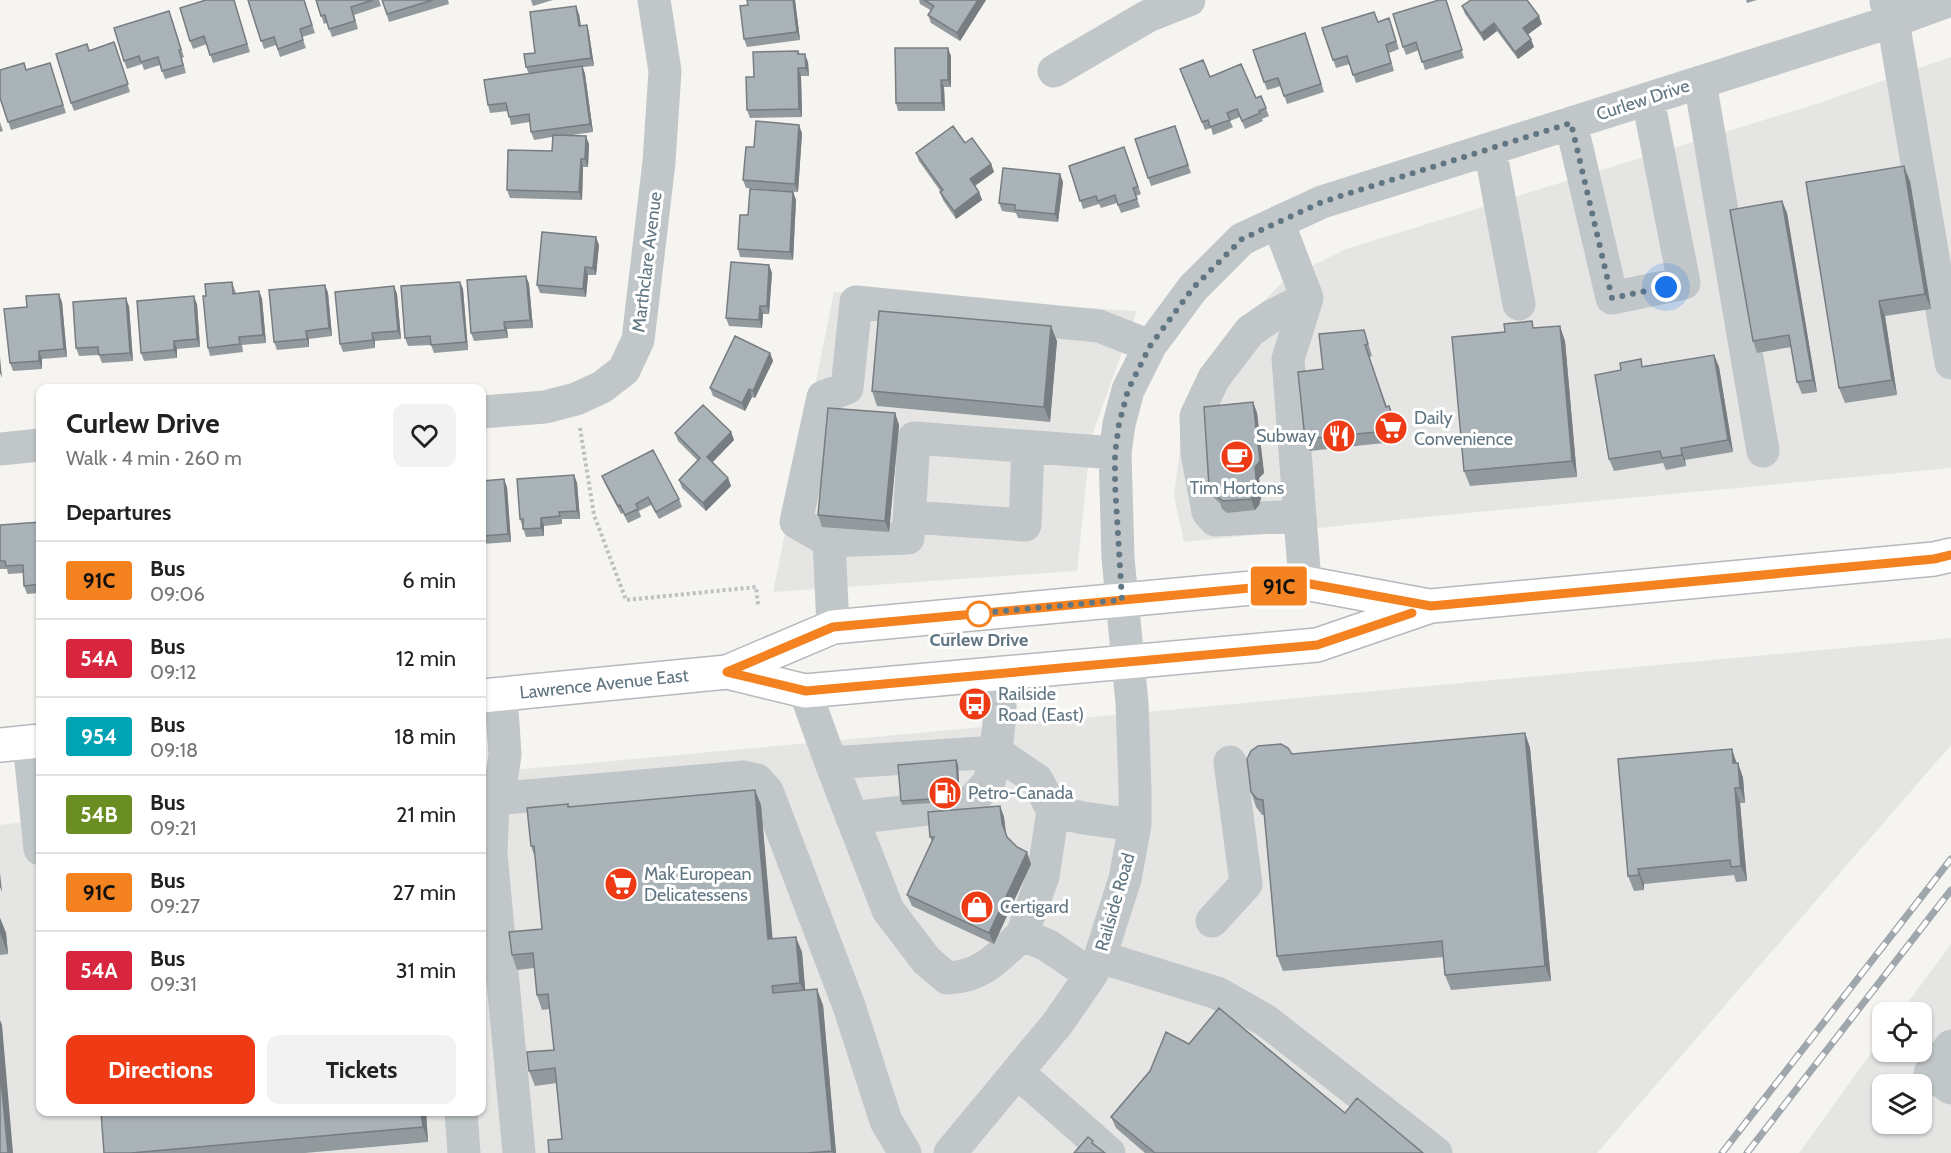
<!DOCTYPE html>
<html lang="en">
<head>
<meta charset="utf-8">
<style>
  body { margin:0; font-family:Cabin,sans-serif; background:#f2f2f2; color:#222; height:100vh; display:flex; flex-direction:column; font-size:22px; white-space:nowrap }
  * { box-sizing:border-box; margin:0 }
  p { font-size:20px; color:#767676 }
  .icon { flex:none; width:33px; height:33px; fill:none; stroke:currentColor; stroke-width:2; stroke-linecap:round; stroke-linejoin:round }
  .map { position:relative; flex:1; overflow:hidden }
  .sheet { position:absolute; left:36px; top:384px; width:450px; height:732px; display:flex; flex-direction:column; background:#fff; border-radius:12px; box-shadow:0 2px 4px #0004 }
  .sheet>* { flex:none }
  .badge { padding:0 12px; border-radius:4px; font-size:21px; line-height:39px }
  .fabs { position:absolute; left:1872px; top:1002px; display:grid; gap:12px }
  .fabs a { display:grid; place-items:center; width:60px; height:60px; border-radius:12px; background:#fff; box-shadow:0 2px 4px #0004; font-size:30px }
  .you { position:absolute; width:30px; height:30px; margin:-15px; border:4px solid #fff; border-radius:50%; background:#1a73e8; box-shadow:0 0 0 9px #1a73e833 }
  .map>.badge { position:absolute; translate:-50% -50%; box-shadow:0 0 0 3px #fff }
  h2 { padding:0 30px; font-size:22px; line-height:54px }
  .round { display:grid; place-items:center; flex:none; width:63px; height:63px; border-radius:12px; background:#f2f2f2 }
  .summary { display:flex; align-items:center; justify-content:space-between; height:102px; padding:0 30px }
  h1 { font-size:28px; font-weight:800; line-height:45px }
  .button { display:flex; gap:12px; margin-top:auto; padding:12px 30px }
  .button a { flex:1; height:69px; border-radius:12px; background:#ee3b16; color:#fff; font-size:24px; font-weight:800; line-height:69px; text-align:center }
  .button a+a { background:#f2f2f2; color:#222 }
  ul { padding:0; list-style:none }
  li { display:flex; align-items:center; gap:18px; height:78px; padding:0 30px; border-top:2px solid #e0e0e0 }
  li div { flex:1 }
  li b { display:block; font-size:22px }
  li em { font-style:normal }
  li .badge { min-width:66px; font-weight:700; text-align:center }
  .map>svg:first-child { display:block }
</style>
</head>
<body>
<div class="map">
<svg width="1951" height="1153" viewBox="0 0 1951 1153">
  <rect width="100%" height="100%" fill="#f5f4f0"/>
  <path fill="#e5e6e4" fill-rule="evenodd" d="M1951 57V468L1435 516 1184 542 1174 496 1182 434 1217 350 1285 279 1346 249 1819 103Z
    M834 292 1137 311 1091 438 1077 571 773 592Z
    M1951 638V745L1597 1153H0V825L40 820V1112H482V773Z
    M1951 944V1153H1799L1882 1038V1052H1922V1012H1901ZM1882 1084H1922V1124H1882Z"/>
  <g fill="none" stroke-linecap="round" stroke-linejoin="round">
    <g stroke="#b4b9bc" stroke-width="36">
      <path id="major" d="M727 672 805 691 1317 645 1431 606 1934 559 1951 555
        M482 696 727 672 833 627 1305 583 1429 606
        M0 745 40 741"/>
    </g>
    <path stroke="#bdbfc1" stroke-width="4" stroke-dasharray="3 3" stroke-linecap="butt" d="M580 428 594 515 626 600 756 587 758 605"/>
    <path stroke="#c1c6c8" stroke-width="33" d="M1886 2 1893 21 1951 363
      M1054 71 1148 16 1189 0
      M1700 82 1763 451
      M1571 123 1612 298 1684 283 1648 99
      M1490 149 1519 304
      M1278 222 1307 298 1288 359 1305 583
      M482 412 545 407 576 399 602 387 624 370 638 340 659 162 665 71 654 0
      M0 449 40 445
      M1300 516 1215 520 1208 512 1197 453 1196 416 1214 378 1250 331 1272 316 1307 298
      M910 517 1025 525 1028 447
      M829 541 796 522 823 397 847 388 856 302 1099 326 1150 346
      M833 627 829 541 908 538 914 438 1115 453
      M805 691 831 763 996 752 1037 780 1053 811 1043 876 1022 935 1047 945 1091 975
      M501 694 505 755 501 782 493 799 491 854 519 1153
      M29 742 40 849
      M831 763 888 910 926 960 947 978C982 977 998 957 1022 935
      M493 799 744 777 757 780 767 791 849 1006 886 1121 905 1153
      M1053 811 1083 818 1135 825
      M852 818 969 804 989 782 996 752 1000 713V673
      M1212 921 1246 884 1230 762
      M1100 957 1217 993 1265 1020 1436 1153
      M1951 1046 1930 1073 1951 1088
      M1017 1072 1109 1153
      M461 1112 464 1153
      M950 1153 1057 1024 1091 975 1100 957 1125 879 1135 825V789L1132 703 1118 558 1115 453 1119 424 1128 390 1150 346 1193 288 1242 239 1322 202 1893 21 1951 0"/>
    <use href="#major" stroke="#fff" stroke-width="33"/>
    <g stroke="#9fa7ac" stroke-width="7">
      <path id="rail" d="M1722 1153 1951 859
        M1747 1153 1951 890"/>
    </g>
    <use href="#rail" stroke="#fff" stroke-width="4.5" stroke-dasharray="14" stroke-linecap="butt"/>
  </g>
  <path fill="#929a9e" d="M234 0 250 52 213 63 207 44 193 49 190 41Z
    M248 0H304L315 33 302 37 306 48 280 57 276 45 264 49Z
    M316 0H379L381 6 354 15 358 29 332 37 327 23 324 24Z
    M382 0H448L449 4 389 22Z
    M531 0H553L533 6Z
    M747 0H795L800 40 747 47 744 39 748 5Z
    M919 0H986L960 41 931 23 928 15 932 11 920 4Z
    M1446 0 1464 58 1425 70 1419 50 1406 55 1403 47Z
    M1746 0H1757L1747 3Z
    M1462 6 1542 24 1528 34 1534 47 1518 59 1497 31 1484 41 1465 14Z
    M579 14 581 26 587 25 589 33 594 66 583 67 585 74 593 132 566 136 589 144 588 167H583L582 200 510 198 507 190 552 151V137L534 140 531 132 530 122 511 125 508 111 490 113 488 105 529 74 526 67 535 53Z
    M1389 18 1399 49 1389 53 1394 71 1356 83 1350 64 1336 68 1322 28 1378 22Z
    M172 19 184 57 182 58 186 73 165 79 160 65 144 70 142 64 127 69 124 61Z
    M1305 33 1324 92 1287 104 1281 86 1267 90 1253 50Z
    M114 42 130 92 74 111 71 103 89 50Z
    M798 51 800 54 808 62 809 76H801L802 117 750 118 747 110 754 77Z
    M951 56V87H944L945 111H898L896 103Z
    M50 63 66 113 11 130 0 98 27 70Z
    M1180 69 1210 77 1256 98 1261 96 1269 116 1262 119 1263 121 1245 129 1240 117 1230 121 1233 127 1224 131 1213 135 1211 128 1205 130Z
    M0 122 3 131 0 132Z
    M1175 126 1191 173 1151 186 1135 139Z
    M802 133 798 192 746 188 743 180 754 147Z
    M965 143 991 164 994 172 975 186 979 192 982 200 956 219 943 200 940 192H941L919 161 916 153Z
    M1124 147 1141 194 1136 196 1140 207 1121 213 1117 203 1101 208 1099 204 1083 209 1069 166Z
    M1060 174 1063 182 1058 222 1018 218 1016 213 1002 211 999 203Z
    M1910 181 1931 309 1885 316 1897 395 1845 403 1839 388Z
    M793 192 796 200 793 260 740 257 738 249Z
    M1782 201 1787 213 1817 392 1802 394 1797 382 1791 347 1757 353 1753 341Z
    M599 245 596 275H588L586 297 540 293 537 285Z
    M769 265 772 273 769 314H763L762 328 729 326 726 318Z
    M526 276 529 284 533 328 507 329 508 338 474 341 471 333Z
    M232 282 236 293 259 291 262 299 266 343 242 345 243 352 210 356 208 348 206 296Z
    M460 282 463 289 468 350 434 353 431 345 408 346 405 338Z
    M325 285 328 293 332 336 309 339V347L277 350 274 342Z
    M394 286 397 294 401 339 375 341V348L343 352 340 344Z
    M62 302 67 357 42 359V369L13 371 10 363 27 307Z
    M197 304 200 347 177 349V358L144 361 141 353Z
    M129 306 133 361 102 363 99 355 79 356 76 348Z
    M1535 328 1565 341 1577 477 1470 486 1464 471 1505 332Z
    M1364 330 1372 356 1369 357 1387 407 1389 406 1402 441 1310 451 1305 439 1323 369Z
    M1057 341 1050 422 877 406 872 391Z
    M770 353 773 361 755 398 752 397 745 411 713 396 710 388Z
    M1714 355 1719 367 1733 452 1685 460 1686 466 1666 470 1663 463 1614 471 1609 459 1643 366Z
    M1253 402 1257 413 1264 473 1259 478 1261 498 1259 505 1255 510 1227 513 1222 509 1220 503 1213 497 1209 486Z
    M895 413 899 425 889 532 822 527 818 515Z
    M731 432 734 440 712 462 728 478 731 486 706 511 682 488 679 480 698 461 678 441 675 433Z
    M574 475 577 483 580 519H562V524L544 526V536L526 537 520 519Z
    M602 476 679 499 682 507 659 519 651 505 639 511 641 517 628 523 623 513 621 514 605 484Z
    M482 481 507 487 511 542 482 544Z
    M40 522V593L27 594 24 586 23 573 8 574 7 569H0V525Z
    M1525 733 1530 748 1551 981 1451 990 1445 975 1444 957 1283 971 1277 956 1264 815H1262L1256 807 1251 792 1292 754Z
    M1737 763H1738L1743 778 1745 803H1740L1747 881 1736 882 1734 875 1644 884V890L1634 891 1628 876Z
    M958 764 960 801 902 805 901 801Z
    M755 790 761 805 772 939 802 952 805 991 823 1005 836 1153H549L562 1139 557 1083 535 1086 529 1071 554 1050 550 1009 542 1010 537 995 534 968 517 970 512 955 542 929 535 858 531 846 569 807Z
    M1000 806 1004 817 1006 833 1007 837 1031 864 994 944 912 906 907 895 932 842 930 837Z
    M0 918 6 933 8 954 0 955Z
    M1189 1044 1345 1113 1423 1153H1145L1116 1128 1111 1117Z
    M426 1112 428 1142 305 1153H104Z"/>
  <path fill="#777d81" d="M793 0H795L800 40 797 32Z
    M978 0H986L960 41 957 33Z
    M576 6 579 14 582 34 579 26Z
    M1539 16 1542 24 1526 36 1523 28Z
    M1494 23 1497 31 1484 41 1481 33Z
    M587 25 589 33 594 66 591 58Z
    M1531 39 1534 47 1518 59 1515 52Z
    M948 48 951 56V87L948 80Z
    M805 54 808 62 809 76 806 68Z
    M582 66 585 74 593 132 590 124Z
    M798 68 801 76 802 117 799 109Z
    M941 80 944 87 945 111 942 103Z
    M799 125 802 133 798 192 795 184Z
    M586 136 589 144 588 167 585 159Z
    M581 159 583 167 582 200 579 192Z
    M991 164 994 172 973 187 970 179Z
    M1904 166 1910 181 1931 309 1925 294Z
    M1060 174 1063 182 1058 222 1055 214Z
    M793 192 796 200 793 260 790 252Z
    M979 192 982 200 956 219 954 211Z
    M1782 201 1787 213 1817 392 1813 380Z
    M596 237 599 245 596 275 593 268Z
    M769 265 772 273 769 314 767 306Z
    M585 267 588 275 586 297 583 289Z
    M526 276 529 284 533 328 530 320Z
    M460 282 463 289 468 350 466 342Z
    M325 285 328 293 332 336 329 328Z
    M394 286 397 294 401 339 398 331Z
    M259 291 262 299 266 343 263 335Z
    M59 294 62 302 67 357 64 349Z
    M194 296 197 304 200 347 197 339Z
    M126 298 129 306 133 361 130 353Z
    M1879 301 1885 316 1897 395 1892 380Z
    M760 306 763 314 762 328 759 320Z
    M504 322 507 329 508 338 505 330Z
    M1051 326 1057 341 1050 422 1044 407Z
    M1560 326 1565 341 1577 477 1572 461Z
    M306 331 309 339V347L307 339Z
    M372 333 375 341V348L373 340Z
    M174 341 177 349V358L174 350Z
    M39 351 42 359V369L39 361Z
    M770 353 773 361 755 398 753 391Z
    M1714 355 1719 367 1733 452 1728 440Z
    M0 357 2 378 0 373Z
    M749 389 752 397 745 411 742 403Z
    M1253 402 1257 413 1264 473 1259 478 1261 498 1259 505 1255 510 1251 499 1255 467Z
    M895 413 899 425 889 532 885 521Z
    M731 432 734 440 710 465 707 457Z
    M1681 448 1685 460 1686 466 1682 455Z
    M574 475 577 483 580 519 577 511Z
    M728 478 731 486 706 511 703 503Z
    M504 479 507 487 511 542 508 534Z
    M541 518 544 526V536L541 528Z
    M1525 733 1530 748 1551 981 1545 966Z
    M1732 749 1737 764 1733 763Z
    M956 760 958 764 960 801 959 797Z
    M1738 763 1743 778 1745 803 1740 788Z
    M1735 788 1740 803 1747 881 1741 866Z
    M755 790 761 805 774 954 768 939Z
    M1000 806 1004 817 1006 835 1002 823Z
    M1027 852 1031 864 994 944 989 933Z
    M1638 869 1644 884V890L1639 875Z
    M0 873 2 892 0 887Z
    M0 918 6 933 8 954 0 933Z
    M796 937 802 952 806 998 800 983Z
    M817 989 823 1005 836 1153H833L832 1151Z
    M0 1020 2 1025 13 1153H8L0 1069Z
    M421 1112H426L428 1142 423 1127Z"/>
  <path fill="#aab3b8" stroke="#777d81" stroke-width="1.5" d="M206 0H234L247 44 210 55 204 36 190 41 180 8Z
    M248 0H304L312 25 300 29 303 40 278 49 274 37 261 41Z
    M316 0H373L351 7 355 21 329 29 325 15 321 16Z
    M382 0H433L387 14Z
    M747 0H793L797 32 744 39 740 6 748 5Z
    M924 0H978L957 33 928 15 934 6Z
    M1439 0H1446L1462 50 1422 62 1416 42 1403 47 1393 14Z
    M1471 0H1527L1539 16 1523 28 1531 39 1515 52 1494 23 1481 33 1462 6Z
    M576 6 579 26 587 25 591 58 526 67 524 54 535 53 530 12Z
    M169 11 181 49 179 50 183 65 162 71 158 57 141 62 139 56 124 61 114 28Z
    M1374 12 1378 22 1389 18 1396 41 1386 45 1391 63 1353 75 1347 56 1333 60 1322 28Z
    M1305 33 1321 84 1284 96 1278 78 1264 82 1253 50Z
    M114 42 128 84 71 103 56 54 87 44 89 51Z
    M895 48H948V80H941L942 103H896Z
    M798 51V54H805L806 68H798L799 109 747 110 746 77H754L753 52Z
    M1203 60 1210 77 1241 64 1256 98 1261 96 1266 108 1259 111 1260 113 1242 121 1237 109 1227 113 1230 120 1221 123 1210 127 1208 120 1202 122 1180 69Z
    M24 63 26 70 50 63 63 105 8 122 0 98V70Z
    M582 66 590 124 531 132 529 114 509 117 506 103 488 105 484 80Z
    M756 121 799 125 795 184 743 180 746 147H754Z
    M953 126 965 143 972 138 991 164 970 179 979 192 954 211 940 192 943 190 916 153Z
    M1175 126 1188 165 1148 178 1135 139Z
    M553 135 586 136 585 159H581L579 192 507 190 508 150 552 151Z
    M1124 147 1138 187 1133 188 1137 199 1118 205 1115 195 1098 201 1096 196 1080 201 1069 166Z
    M1904 166 1925 294 1879 301 1892 380 1839 388 1806 182Z
    M1003 168 1060 174 1055 214 1015 210V205L999 203Z
    M750 189 793 192 790 252 738 249 740 215H748Z
    M1782 201 1813 380 1797 382 1789 335 1753 341 1730 210Z
    M542 232 596 237 593 268 585 267 583 289 537 285Z
    M731 262 769 265 767 306H760L759 320 726 318Z
    M526 276 530 320 504 322 505 330 471 333 467 280Z
    M232 282 233 294 259 291 263 335 239 337 240 344 208 348 203 296H206L205 284Z
    M460 282 466 342 431 345 430 336 405 338 401 286Z
    M325 285 329 328 306 331 307 339 274 342 269 290Z
    M394 286 398 331 372 333 373 340 340 344 335 292Z
    M59 294 64 349 39 351V361L10 363 4 309 27 307 26 296Z
    M194 296 197 339 174 341V350L141 353 137 301Z
    M126 298 130 353 99 355 98 347 76 348 73 302Z
    M879 311 1051 326 1044 407 872 391Z
    M1532 321 1533 328 1560 326 1572 461 1464 471 1452 337 1505 332 1504 324Z
    M1364 330 1368 344 1365 345 1386 407 1389 406 1397 430 1305 439 1298 372 1323 369 1319 334Z
    M735 336 770 353 753 391 749 389 742 403 710 388Z
    M1714 355 1728 440 1681 448 1682 455 1662 458 1660 451 1609 459 1595 375 1621 370 1620 363 1641 359 1642 367Z
    M1253 402 1260 461 1255 467 1257 487 1255 493 1251 499 1223 501 1218 497V493L1209 486 1204 407Z
    M703 405 731 432 707 457 728 478 703 503 679 480 700 458 675 433Z
    M828 408 895 413 885 521 818 515Z
    M653 450 679 499 656 512 648 497 636 504 638 509 625 515 620 505 618 506 602 476Z
    M574 475 577 511 559 512 560 516 541 518V528L523 529V519H520L517 479Z
    M504 479 508 534 482 536V481Z
    M40 522V584L24 586 23 565 6 566 5 561H0V525Z
    M1525 733 1545 966 1445 975 1442 941 1277 956 1263 800 1257 799 1251 792 1247 759 1251 751 1258 746 1281 744 1288 748 1292 754Z
    M1732 749 1733 763H1738L1740 788H1735L1741 866 1731 867 1730 860 1638 869 1639 875 1628 876 1618 759Z
    M956 760 959 797 901 801 898 765Z
    M755 790 768 939 796 937 800 983 772 986 773 993 817 989 832 1151 807 1153H549L548 1140 562 1139 555 1068 529 1071 527 1052 554 1050 548 994 537 995 533 953 512 955 509 932 542 929 534 846H531L527 808 568 804V807Z
    M1000 806 1002 823 1007 837 1017 847 1027 852 989 933 907 895 934 837H930L928 812Z
    M1219 1008 1345 1113 1357 1098 1423 1153H1155L1111 1117 1150 1071 1166 1032 1189 1044Z
    M0 1069 8 1153H0Z
    M101 1112H421L423 1127 131 1153H104Z
    M1088 1137 1093 1141 1092 1143 1105 1153H1074Z"/>
  <g fill="none" stroke-linecap="round" stroke-linejoin="round">
    <g stroke="#fff" stroke-width="14">
      <path id="line" d="M1412 613 1317 645 806 691 727 672 833 627 1017 610 1305 583 1431 606 1934 559 1951 555"/>
    </g>
    <use href="#line" stroke="#f58220" stroke-width="9"/>
    <path stroke="#617683" stroke-width="6" stroke-dasharray="0 10.8" d="M979 614H971L1122 600 1115 485V453L1119 424 1128 390 1150 346 1193 288 1242 239 1322 202 1571 123 1612 298 1666 287"/>
  </g>
  <defs>
    <g id="supermarket-disc" transform="scale(1.725)"><circle r="9.5" fill="#ee3b16" stroke="#fff"/><path d="M-6-5.5h2.5l.6 2H6L4.5 2H-2.5L-4.4-4H-6ZM-1.5 3.2a1.3 1.3 0 1 0 .1 0ZM3 3.2a1.3 1.3 0 1 0 .1 0Z" fill="#fff"/></g>
    <g id="restaurant-disc" transform="scale(1.725)"><circle r="9.5" fill="#ee3b16" stroke="#fff"/><path d="M-5-6h1v4h1v-4h1v4h1v-4h1v5L-1.5 .5V6h-2V.5L-5-1ZM5-6V6H3V1.5H1.5Q1.5-4 5-6Z" fill="#fff"/></g>
    <g id="cafe-disc" transform="scale(1.725)"><circle r="9.5" fill="#ee3b16" stroke="#fff"/><path d="M-5.5-4.5H6V0H3Q3 3.5 0 3.5H-2.5Q-5.5 3.5-5.5 0ZM3-3.2v2h1.7v-2ZM-6 4.5H4V6H-6Z" fill="#fff"/></g>
    <g id="bus-disc" transform="scale(1.725)"><circle r="9.5" fill="#ee3b16" stroke="#fff"/><path d="M-5-6H5V4H4V6H2V4H-2V6H-4V4H-5ZM-3.5-4V0h7V-4ZM-3.5 1.2v1.5H-2V1.2ZM2 1.2v1.5H3.5V1.2Z" fill="#fff"/></g>
    <g id="fuel-disc" transform="scale(1.725)"><circle r="9.5" fill="#ee3b16" stroke="#fff"/><path d="M-5.5-6h7V0h2V4h1.3V-2.5L3-4.5l.8-.8L6-3V5H2.5V1h-1V6h-7ZM-4.2-4.7v3.2H.2V-4.7Z" fill="#fff"/></g>
    <g id="shop-disc" transform="scale(1.725)"><circle r="9.5" fill="#ee3b16" stroke="#fff"/><path d="M-5-2.5h2.3a2.7 3.5 0 0 1 5.4 0H5L5.5 6h-11ZM-1.5-2.5h3a1.5 2.3 0 0 0-3 0Z" fill="#fff"/></g>
  </defs>
  <g fill-rule="evenodd">
    <use href="#supermarket-disc" x="1391" y="428"/>
    <use href="#restaurant-disc" x="1339" y="436"/>
    <use href="#cafe-disc" x="1237" y="457"/>
    <use href="#bus-disc" x="975" y="704"/>
    <use href="#fuel-disc" x="945" y="793"/>
    <use href="#supermarket-disc" x="621" y="884"/>
    <use href="#shop-disc" x="977" y="907"/>
  </g>
  <circle fill="#fff" stroke="#f58220" stroke-width="3" cx="979" cy="614" r="12"/>
  <g text-anchor="middle" stroke-width="6" stroke-linejoin="round" paint-order="stroke">
    <g font-size="18" fill="#617683" stroke="#fff">
      <text transform="translate(1643 100) rotate(-18)" y="6">Curlew Drive</text>
      <text transform="translate(647 262) rotate(-83)" y="6">Marthclare Avenue</text>
      <text transform="translate(604 684) rotate(-6)" y="6">Lawrence Avenue East</text>
      <text transform="translate(1115 902) rotate(-74)" y="6">Railside Road</text>
    </g>
    <g font-size="18" fill="#617683" stroke="#fff" text-anchor="start">
      <text x="1414" y="424">Daily<tspan x="1414" dy="21">Convenience</tspan></text>
      <text x="1316" y="442" text-anchor="end">Subway</text>
      <text x="1237" y="494" text-anchor="middle">Tim Hortons</text>
      <text x="998" y="700">Railside<tspan x="998" dy="21">Road (East)</tspan></text>
      <text x="968" y="799">Petro-Canada</text>
      <text x="644" y="880">Mak European<tspan x="644" dy="21">Delicatessens</tspan></text>
      <text x="1000" y="913">Certigard</text>
    </g>
    <g font-size="18" font-weight="bold" fill="#617683" stroke="#fff">
      <text x="979" y="646">Curlew Drive</text>
    </g>
  </g>
</svg>
<div class="fabs">
<a><svg class="icon" aria-label="locate" viewBox="0 0 24 24"><circle cx="12" cy="12" r="6"/><path d="M12 2v4M12 18v4M2 12h4M18 12h4"/></svg></a>
<a><svg class="icon" aria-label="layers" viewBox="0 0 24 24"><path d="M12 4l9 5-9 5-9-5zM3 14l9 5 9-5"/></svg></a>
</div>
<div class="you" style="left:1666px;top:287px"></div>
<b class="badge" style="left:1279px;top:586px;background:#f58220;color:#111">91C</b>
<section class="sheet">
<div class="summary"><div><h1>Curlew Drive</h1><p>Walk · 4 min · 260 m</p></div><a class="round"><svg class="icon" aria-label="heart" viewBox="0 0 24 24"><path d="M12 20l-8-8c-3-5 5-10 8-4 3-6 11-1 8 4z"/></svg></a></div>
<h2>Departures</h2>
<ul>
<li><span class="badge" style="background:#f58220;color:#111">91C</span><div><b>Bus</b><p>09:06</p></div><em>6 min</em></li>
<li><span class="badge" style="background:#d7263d;color:#fff">54A</span><div><b>Bus</b><p>09:12</p></div><em>12 min</em></li>
<li><span class="badge" style="background:#00a3b4;color:#fff">954</span><div><b>Bus</b><p>09:18</p></div><em>18 min</em></li>
<li><span class="badge" style="background:#6b8e23;color:#fff">54B</span><div><b>Bus</b><p>09:21</p></div><em>21 min</em></li>
<li><span class="badge" style="background:#f58220;color:#111">91C</span><div><b>Bus</b><p>09:27</p></div><em>27 min</em></li>
<li><span class="badge" style="background:#d7263d;color:#fff">54A</span><div><b>Bus</b><p>09:31</p></div><em>31 min</em></li>
</ul>
<div class="button"><a>Directions</a><a>Tickets</a></div>
</section>
</div>
</body>
</html>
